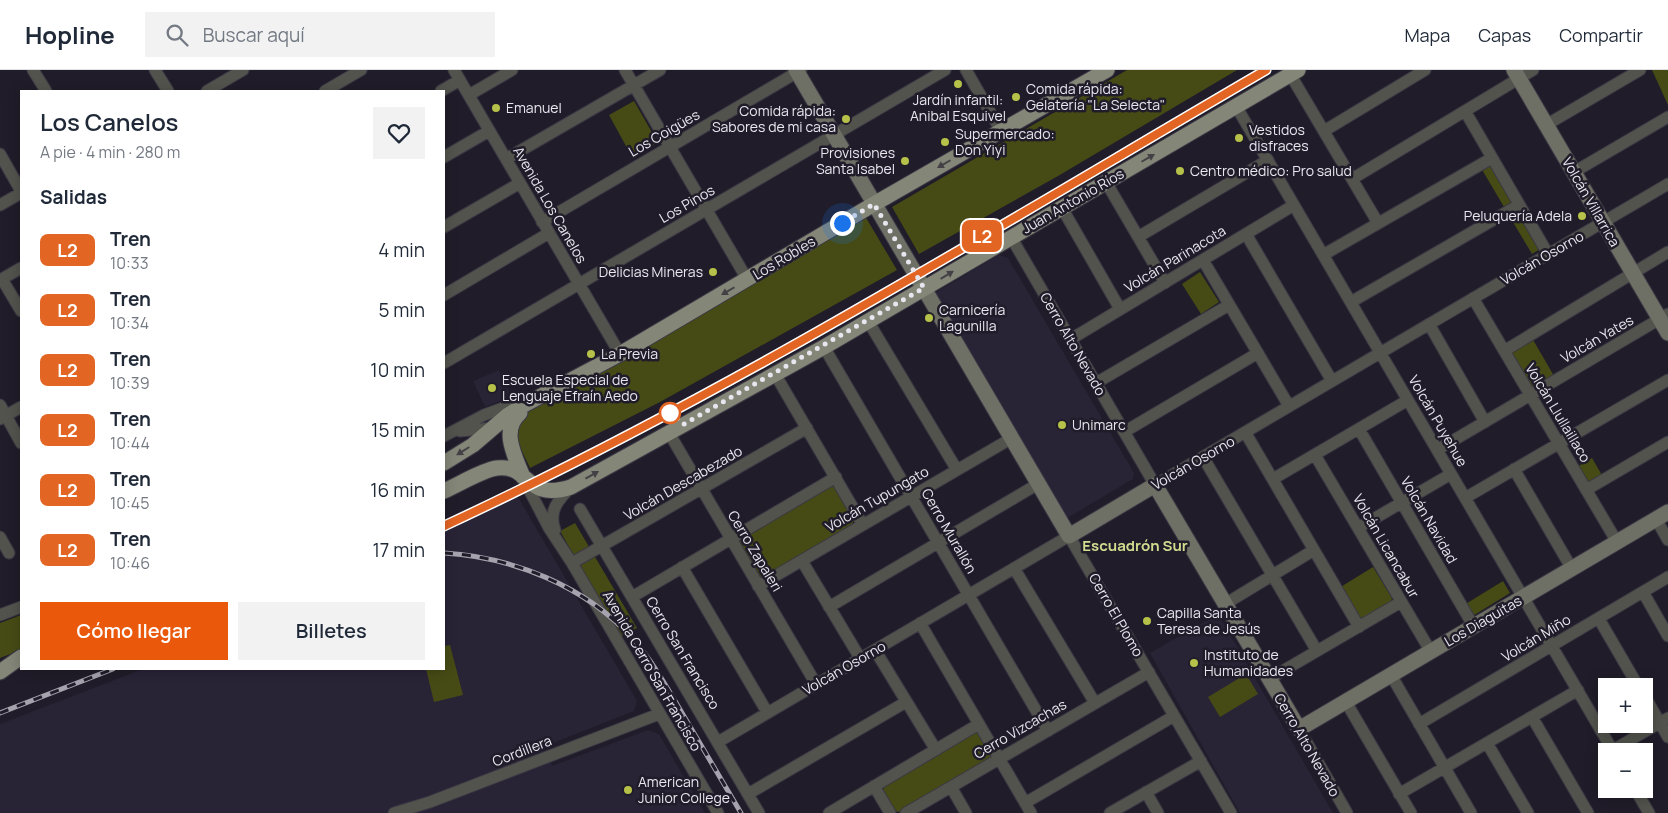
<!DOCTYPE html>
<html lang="es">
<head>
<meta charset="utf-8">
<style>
  body { margin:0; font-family:Manrope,sans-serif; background:#f2f2f3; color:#1f2937; height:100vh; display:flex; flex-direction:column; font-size:19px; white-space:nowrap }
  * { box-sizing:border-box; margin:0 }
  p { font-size:16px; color:#747a83 }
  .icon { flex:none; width:28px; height:28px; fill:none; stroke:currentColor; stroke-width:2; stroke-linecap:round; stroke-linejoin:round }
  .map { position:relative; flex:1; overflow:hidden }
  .sheet { position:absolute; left:20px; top:20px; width:425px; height:580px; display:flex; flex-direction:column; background:#fff; border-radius:0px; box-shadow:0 2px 12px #0003 }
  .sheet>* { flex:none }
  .badge { padding:0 10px; border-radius:8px; font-size:18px; line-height:32px }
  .controls { position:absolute; left:1598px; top:608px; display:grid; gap:10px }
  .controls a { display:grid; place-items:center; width:55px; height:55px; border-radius:0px; background:#fff; box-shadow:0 2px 12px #0003; font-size:25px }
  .you { position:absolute; width:25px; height:25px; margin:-12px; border:4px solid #fff; border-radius:50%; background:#1a73e8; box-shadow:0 0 0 8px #1a73e833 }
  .map>.badge { position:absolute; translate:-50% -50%; box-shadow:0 0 0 2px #fff }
  h2 { padding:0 20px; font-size:19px; line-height:45px }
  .round { display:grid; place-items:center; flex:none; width:52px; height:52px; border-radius:0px; background:#f2f2f3 }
  .summary { display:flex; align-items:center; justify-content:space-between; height:85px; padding:0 20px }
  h1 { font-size:24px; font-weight:600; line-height:38px }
  .action { display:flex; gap:10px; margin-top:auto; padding:10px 20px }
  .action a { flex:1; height:58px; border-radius:0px; background:#ea580c; color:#fff; font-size:20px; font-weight:600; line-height:58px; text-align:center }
  .action a+a { background:#f2f2f3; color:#1f2937 }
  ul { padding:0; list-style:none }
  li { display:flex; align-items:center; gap:15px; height:60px; padding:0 20px }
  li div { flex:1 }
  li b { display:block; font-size:19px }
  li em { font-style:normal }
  li .badge { min-width:55px; font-weight:700; text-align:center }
  header { display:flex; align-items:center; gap:30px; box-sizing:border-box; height:70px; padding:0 25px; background:#fff; border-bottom:1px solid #e0e1e3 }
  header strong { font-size:24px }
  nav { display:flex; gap:28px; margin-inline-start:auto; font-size:18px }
  .search { width:350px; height:45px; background:#f2f2f3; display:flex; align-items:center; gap:12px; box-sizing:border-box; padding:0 18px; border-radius:0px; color:#747a83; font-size:19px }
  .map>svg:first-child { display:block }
</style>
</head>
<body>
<header>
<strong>Hopline</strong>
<div class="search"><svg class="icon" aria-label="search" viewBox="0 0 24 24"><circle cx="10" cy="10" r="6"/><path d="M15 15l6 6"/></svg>Buscar aquí</div>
<nav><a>Mapa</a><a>Capas</a><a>Compartir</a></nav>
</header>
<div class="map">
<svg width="1668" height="743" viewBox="0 0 1668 743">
  <rect width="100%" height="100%" fill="#201c29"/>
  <path fill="#292336" d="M999 185 1008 188 1134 403 1133 409 1069 447 1063 445 935 223Z
    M499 300 511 326 485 337 473 311Z
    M518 427 637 631 634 641 543 677 552 696 648 660 659 664 705 743H0V654L143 599H444V462Z
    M1218 544 1333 743H1240L1150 583Z"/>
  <path fill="#464b15" d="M1127 0H1237L1058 106 919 184 892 137Z
    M1652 0H1668V35Z
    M634 31 658 73 632 87 609 45Z
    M1489 93 1540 179 1532 184 1481 98Z
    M865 146 897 200 660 332 530 398 518 373 514 354 520 344 580 314Z
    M1200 202 1219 232 1201 244 1182 214Z
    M1532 268 1554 306 1533 318 1510 285 1512 281Z
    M1592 388 1603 407 1588 416 1577 397Z
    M830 415 836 416 854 448 852 456 763 510 758 509 738 474 740 469Z
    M575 453 637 558 620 567 560 461Z
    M1373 497 1392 528 1390 535 1365 550 1355 548 1339 518Z
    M1503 511 1510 523 1471 547 1464 535Z
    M21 545V580L0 588V553Z
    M450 575 463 625 434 632 426 599H444V576Z
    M1246 604 1258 624 1220 647 1208 627Z
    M975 661 980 662 993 685 992 689 900 742 894 741 883 721 884 716Z"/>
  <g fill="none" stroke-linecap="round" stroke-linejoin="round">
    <g stroke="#3c3845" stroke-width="13">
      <path id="street" d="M33 0 46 21
        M155 0 168 21
        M454 0 620 284
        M625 0 747 209
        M966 0 1001 61
        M1290 4 1378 153
        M207 21 243 0
        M325 21 361 0
        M441 21 460 10
        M469 25 512 0
        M1236 36 1613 681
        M1465 41 1548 184
        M1546 55 1640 0
        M1324 61 1425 0
        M0 84 21 121
        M444 87 489 61
        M506 89 660 0
        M1574 102 1668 47
        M1352 109 1533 0
        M1106 112 1165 213
        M0 135 21 123
        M1062 138 1120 239
        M542 152 801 0
        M444 157 520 113
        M1246 164 1332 311
        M1011 167 1155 415 1668 114
        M1138 167 1268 90
        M1323 185 1492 88
        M1203 190 1289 336
        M2 209 21 241
        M0 210 21 198
        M444 225 549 163
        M1473 228 1617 472
        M1351 232 1519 135
        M868 251 957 400
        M1429 254 1485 352
        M1071 269 1294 135
        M824 277 1048 661
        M1504 281 1668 182
        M444 293 945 0
        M775 304 863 455
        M1096 313 1229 235
        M0 335 21 373
        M0 349 21 337
        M1359 359 1474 557
        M460 361 493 358
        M1124 362 1258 283
        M1245 362 1359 557
        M669 363 816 614
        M444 366 484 345 527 329
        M1437 380 1668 244
        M1315 385 1431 582
        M1203 387 1317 581
        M1514 399 1572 499
        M523 408 549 458 572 493 718 743
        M1273 409 1408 330
        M1586 420 1668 372
        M1465 428 1668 310
        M580 439 759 743
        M1656 449 1668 470
        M1358 458 1451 404
        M555 460C548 441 558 430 571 417
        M0 467 9 483
        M802 491 860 588
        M572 493 807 358
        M682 497 767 642
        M1014 498 1095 633
        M758 516 1012 368
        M1643 522 1668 566
        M632 527 836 407
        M1225 534 1314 480
        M829 537 1038 414
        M0 545 21 537
        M1599 549 1638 616
        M920 553 1031 743
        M875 580 936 680
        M1391 605 1471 743
        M1269 609 1401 532
        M1644 625 1668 667
        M1346 632 1411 743
        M1532 647 1588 743
        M1419 654 1668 507
        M1299 659 1347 743
        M718 672 1069 466 1231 743
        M1487 673 1528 743
        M1613 680 1668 648
        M874 716 890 743
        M951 717 966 743
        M1635 719 1649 743
        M1146 722 1158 743
        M748 724 906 632
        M1399 724 1578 620
        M1025 733 1174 646
        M394 743 430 732 659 644
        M829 743 979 654
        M906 743 1149 602
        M1110 743 1201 691"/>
    </g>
    <g stroke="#3c3845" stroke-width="17">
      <path id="secondary" d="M796 0 1069 466 1155 415 1299 659 1668 442
        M1514 0 1668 263"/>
    </g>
    <g stroke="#3c3845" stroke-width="17">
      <path id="primary" d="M520 343C500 360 515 386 523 407
        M444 393 473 375 508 345 524 335 620 284 874 134 1107 0
        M444 421C458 415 482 400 497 398 531 394 524 432 571 417L824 277 1298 0
        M0 602 21 587"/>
    </g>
    <use href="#street" stroke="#51534c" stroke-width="11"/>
    <use href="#secondary" stroke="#6e7065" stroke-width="15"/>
    <use href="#primary" stroke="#848678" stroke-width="15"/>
    <g stroke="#a6a3ae" stroke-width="5">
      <path id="rail" d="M444 456C728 323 996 158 1266 0
        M444 483C512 487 586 516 633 569 654 593 669 621 685 648 704 680 722 711 741 743
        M0 643 113 599"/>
    </g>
    <use href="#rail" stroke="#201c29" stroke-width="3" stroke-dasharray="9" stroke-linecap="butt"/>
  </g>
  <defs><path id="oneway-solid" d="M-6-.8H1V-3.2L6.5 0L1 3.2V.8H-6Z" transform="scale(1.25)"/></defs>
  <g fill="#434145">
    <use href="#oneway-solid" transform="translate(1148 88) rotate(-30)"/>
    <use href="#oneway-solid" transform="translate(944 94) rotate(150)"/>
    <use href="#oneway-solid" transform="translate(947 205) rotate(-31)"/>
    <use href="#oneway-solid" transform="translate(728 221) rotate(150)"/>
    <use href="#oneway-solid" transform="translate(463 381) rotate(148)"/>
    <use href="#oneway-solid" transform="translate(592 405) rotate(-29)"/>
  </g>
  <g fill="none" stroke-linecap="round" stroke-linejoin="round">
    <g stroke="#fff" stroke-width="11">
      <path id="line" d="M444 456C728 324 995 158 1266 0"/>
    </g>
    <use href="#line" stroke="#e36523" stroke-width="8"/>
    <path stroke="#e8e6ef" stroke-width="5" stroke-dasharray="0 9" d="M670 343 684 354 924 218 874 134 842 153"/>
  </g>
  <g fill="#b6c149" stroke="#201c29" stroke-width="2">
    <circle cx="958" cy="14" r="5"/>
    <circle cx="1016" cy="27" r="5"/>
    <circle cx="496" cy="38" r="5"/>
    <circle cx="846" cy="49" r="5"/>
    <circle cx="1239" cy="68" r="5"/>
    <circle cx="945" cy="72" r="5"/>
    <circle cx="905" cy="91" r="5"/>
    <circle cx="1180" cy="101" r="5"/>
    <circle cx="1582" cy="146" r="5"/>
    <circle cx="713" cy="202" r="5"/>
    <circle cx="929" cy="248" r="5"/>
    <circle cx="591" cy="284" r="5"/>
    <circle cx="492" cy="318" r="5"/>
    <circle cx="1062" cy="355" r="5"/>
    <circle cx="1147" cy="551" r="5"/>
    <circle cx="1194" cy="593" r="5"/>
    <circle cx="628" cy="720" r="5"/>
  </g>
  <circle fill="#fff" stroke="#e36523" stroke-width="2.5" cx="670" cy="343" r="10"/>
  <g text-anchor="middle" stroke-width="5" stroke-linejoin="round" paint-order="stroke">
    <g font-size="14" fill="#e8e6ef" stroke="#201c29" text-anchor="start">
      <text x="1026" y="24">Comida rápida:<tspan x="1026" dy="16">Gelatería "La Selecta"</tspan></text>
      <text x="958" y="35" text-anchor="middle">Jardín infantil:<tspan x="958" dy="16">Anibal Esquivel</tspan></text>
      <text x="506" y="43">Emanuel</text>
      <text x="836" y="46" text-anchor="end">Comida rápida:<tspan x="836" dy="16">Sabores de mi casa</tspan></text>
      <text x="1249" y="65">Vestidos<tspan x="1249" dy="16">disfraces</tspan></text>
      <text x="955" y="69">Supermercado:<tspan x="955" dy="16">Don Yiyi</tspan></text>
      <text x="895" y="88" text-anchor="end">Provisiones<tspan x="895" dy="16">Santa Isabel</tspan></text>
      <text x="1190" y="106">Centro médico: Pro salud</text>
      <text x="1572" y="151" text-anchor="end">Peluquería Adela</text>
      <text x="703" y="207" text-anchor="end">Delicias Mineras</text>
      <text x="939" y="245">Carnicería<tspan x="939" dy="16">Lagunilla</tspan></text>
      <text x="601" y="289">La Previa</text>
      <text x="502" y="315">Escuela Especial de<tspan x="502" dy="16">Lenguaje Efraín Aedo</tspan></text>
      <text x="1072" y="360">Unimarc</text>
      <text x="1157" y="548">Capilla Santa<tspan x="1157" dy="16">Teresa de Jesús</tspan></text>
      <text x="1204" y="590">Instituto de<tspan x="1204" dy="16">Humanidades</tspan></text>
      <text x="638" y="717">American<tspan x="638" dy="16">Junior College</tspan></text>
    </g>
    <g font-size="14" fill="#e8e6ef" stroke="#201c29">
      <text transform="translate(664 63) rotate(-30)" y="5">Los Coigües</text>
      <text transform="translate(1073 131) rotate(-30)" y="5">Juan Antonio Ríos</text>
      <text transform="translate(1591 132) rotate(60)" y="5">Volcán Villarrica</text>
      <text transform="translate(687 134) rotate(-30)" y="5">Los Pinos</text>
      <text transform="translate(550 135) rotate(60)" y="5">Avenida Los Canelos</text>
      <text transform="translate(784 188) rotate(-31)" y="5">Los Robles</text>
      <text transform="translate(1542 188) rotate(-30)" y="5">Volcán Osorno</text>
      <text transform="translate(1175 189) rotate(-31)" y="5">Volcán Parinacota</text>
      <text transform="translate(1597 269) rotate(-30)" y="5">Volcán Yates</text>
      <text transform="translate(1073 274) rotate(60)" y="5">Cerro Alto Nevado</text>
      <text transform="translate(1558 343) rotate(59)" y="5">Volcán Llullaillaco</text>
      <text transform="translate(1438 351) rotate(60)" y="5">Volcán Puyehue</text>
      <text transform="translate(1193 393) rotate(-30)" y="5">Volcán Osorno</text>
      <text transform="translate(683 413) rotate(-30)" y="5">Volcán Descabezado</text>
      <text transform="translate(877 429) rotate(-30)" y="5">Volcán Tupungato</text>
      <text transform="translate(1429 450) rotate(60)" y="5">Volcán Navidad</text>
      <text transform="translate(949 461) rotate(60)" y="5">Cerro Murallón</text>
      <text transform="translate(1386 476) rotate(60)" y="5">Volcán Licancabur</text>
      <text transform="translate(755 481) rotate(59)" y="5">Cerro Zapaleri</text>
      <text transform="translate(1116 545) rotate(60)" y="5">Cerro El Plomo</text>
      <text transform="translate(1483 551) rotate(-30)" y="5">Los Diaguitas</text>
      <text transform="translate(1536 568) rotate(-31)" y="5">Volcán Miño</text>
      <text transform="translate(683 583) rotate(59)" y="5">Cerro San Francisco</text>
      <text transform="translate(844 598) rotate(-30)" y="5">Volcán Osorno</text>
      <text transform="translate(652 601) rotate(60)" y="5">Avenida Cerro San Francisco</text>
      <text transform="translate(1020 659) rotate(-30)" y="5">Cerro Vizcachas</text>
      <text transform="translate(1307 675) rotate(60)" y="5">Cerro Alto Nevado</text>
      <text transform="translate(522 681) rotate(-21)" y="5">Cordillera</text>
    </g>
    <g font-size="15" font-weight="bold" fill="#d3dd90" stroke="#201c29">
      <text x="1135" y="481">Escuadrón Sur</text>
    </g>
  </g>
</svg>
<div class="controls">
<a>+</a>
<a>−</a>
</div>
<div class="you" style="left:842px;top:153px"></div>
<b class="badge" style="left:982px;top:166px;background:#e36523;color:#fff">L2</b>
<section class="sheet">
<div class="summary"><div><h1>Los Canelos</h1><p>A pie · 4 min · 280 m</p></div><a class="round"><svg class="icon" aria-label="heart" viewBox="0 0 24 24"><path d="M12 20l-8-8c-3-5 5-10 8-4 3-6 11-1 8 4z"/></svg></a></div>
<h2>Salidas</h2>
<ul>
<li><span class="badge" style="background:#e36523;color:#fff">L2</span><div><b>Tren</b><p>10:33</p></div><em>4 min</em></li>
<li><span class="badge" style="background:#e36523;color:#fff">L2</span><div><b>Tren</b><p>10:34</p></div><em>5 min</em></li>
<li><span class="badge" style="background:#e36523;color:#fff">L2</span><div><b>Tren</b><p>10:39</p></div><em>10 min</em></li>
<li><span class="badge" style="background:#e36523;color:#fff">L2</span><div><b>Tren</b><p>10:44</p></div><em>15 min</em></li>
<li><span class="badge" style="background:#e36523;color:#fff">L2</span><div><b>Tren</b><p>10:45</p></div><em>16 min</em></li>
<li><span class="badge" style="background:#e36523;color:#fff">L2</span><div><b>Tren</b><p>10:46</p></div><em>17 min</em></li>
</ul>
<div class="action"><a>Cómo llegar</a><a>Billetes</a></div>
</section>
</div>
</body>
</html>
